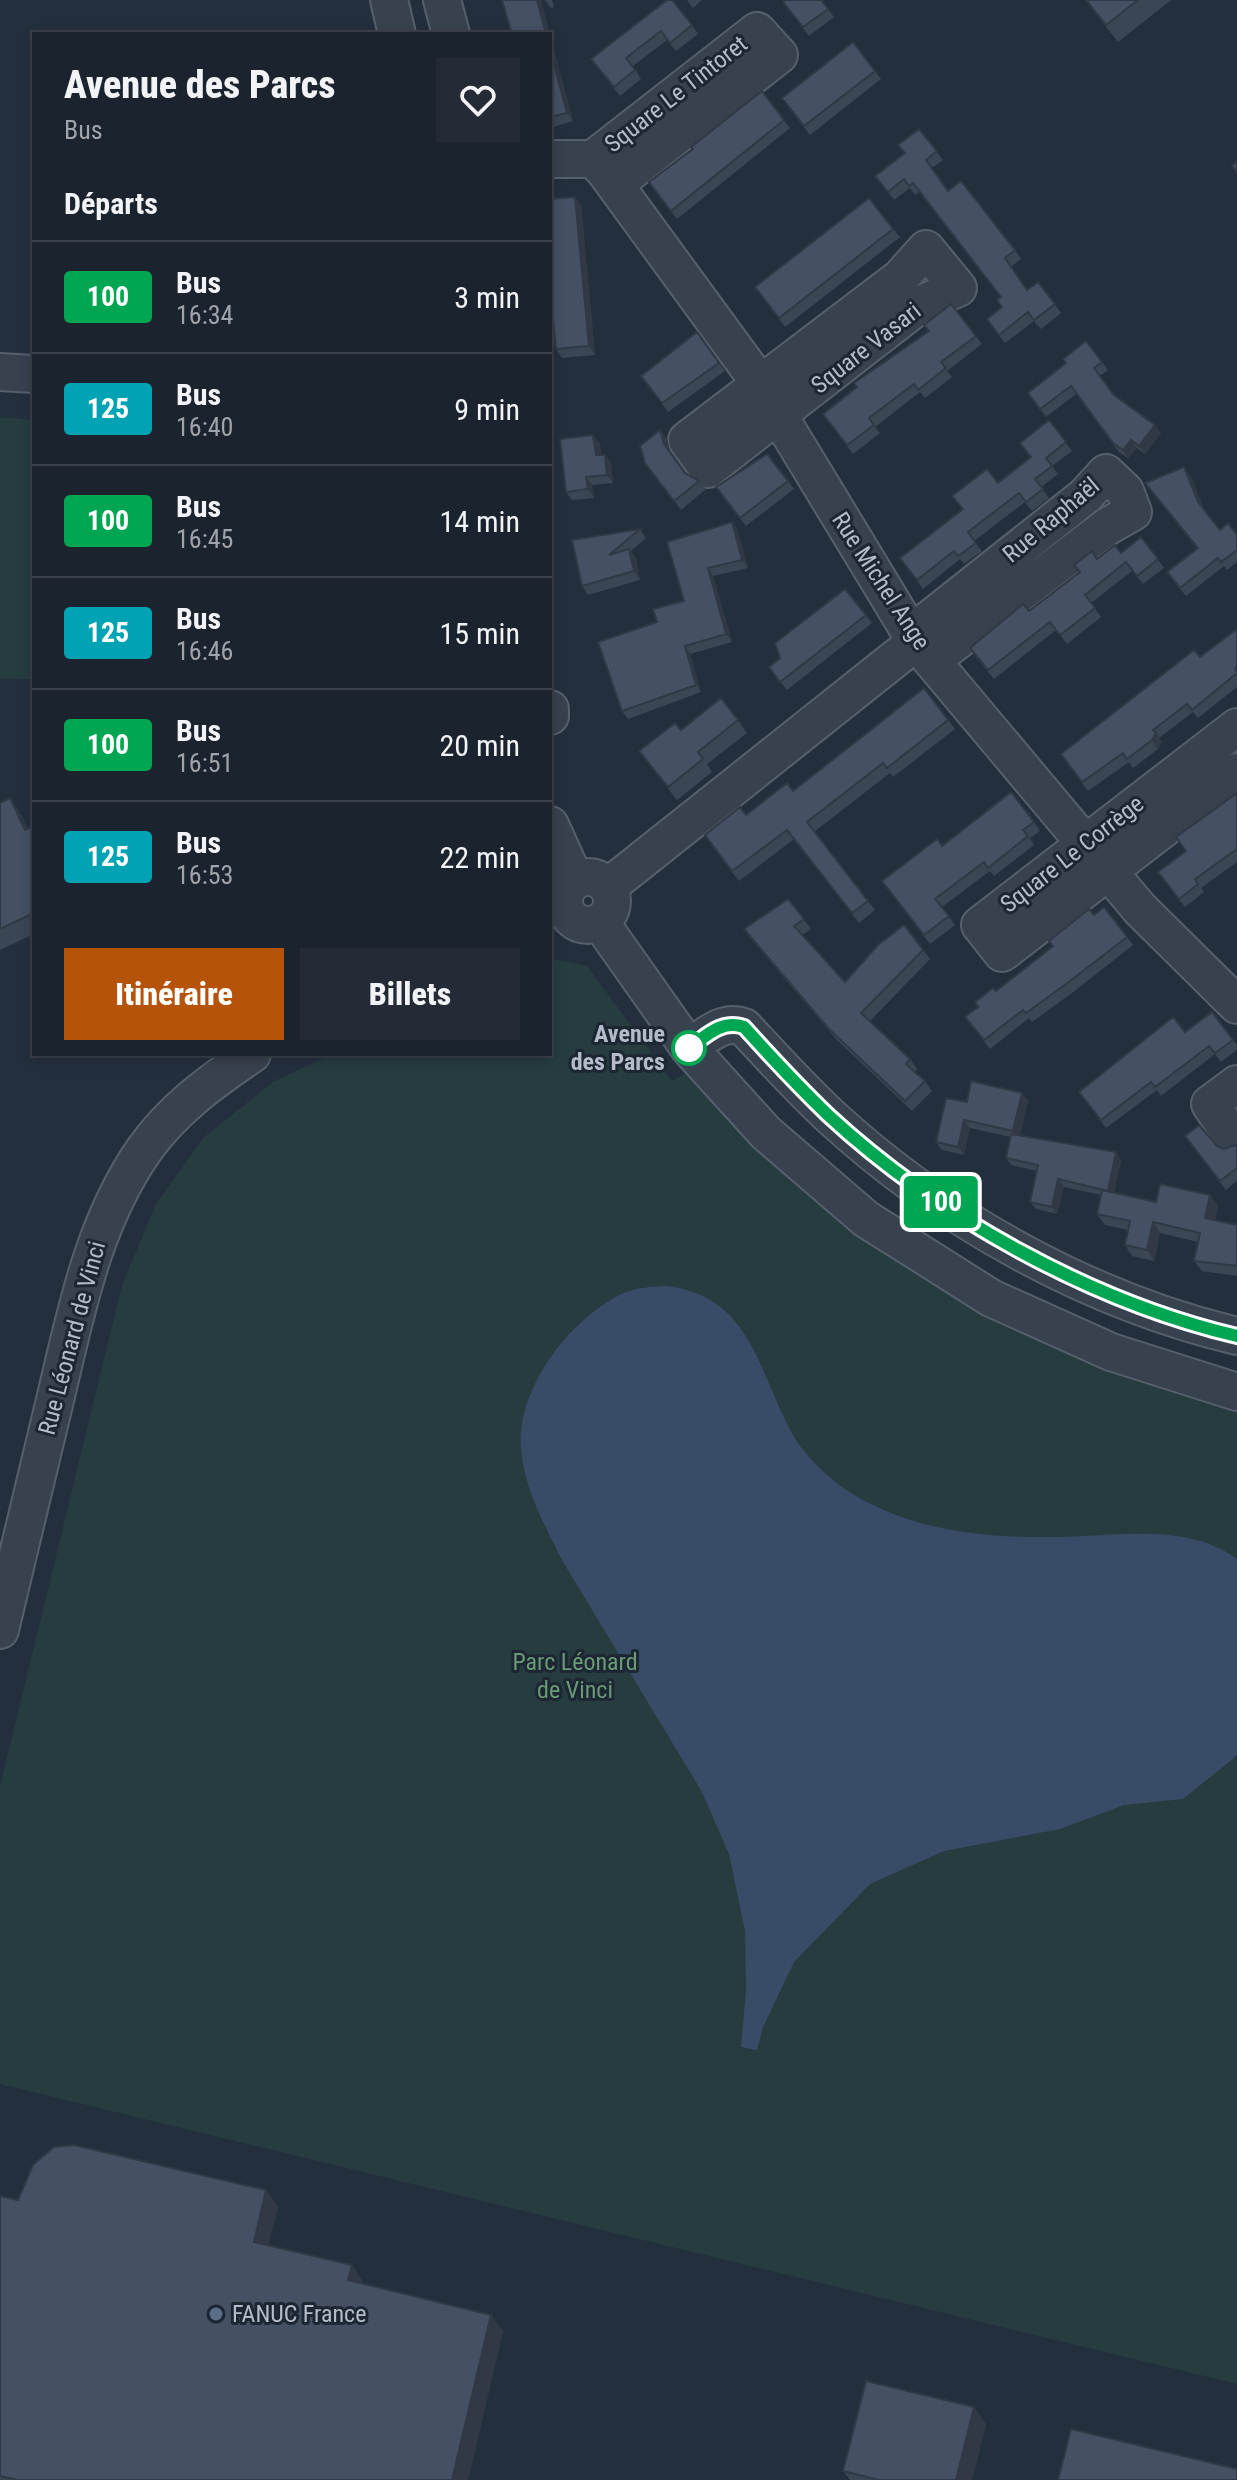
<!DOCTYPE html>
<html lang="fr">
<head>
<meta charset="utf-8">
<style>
  body { margin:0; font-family:"Roboto Condensed",sans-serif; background:#242b36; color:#f1f3f6; height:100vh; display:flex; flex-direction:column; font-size:30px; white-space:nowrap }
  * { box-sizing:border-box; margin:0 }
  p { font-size:26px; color:#a0a4aa }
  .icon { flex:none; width:44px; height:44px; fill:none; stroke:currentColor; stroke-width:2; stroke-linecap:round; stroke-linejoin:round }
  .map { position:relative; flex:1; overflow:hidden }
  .sheet { position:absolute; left:32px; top:32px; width:520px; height:1024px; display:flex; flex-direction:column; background:#1b232e; border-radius:0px; box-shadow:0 4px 12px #0003,0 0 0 2px #39404a }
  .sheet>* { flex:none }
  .badge { padding:0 16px; border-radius:6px; font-size:28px; line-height:52px }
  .map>.badge { position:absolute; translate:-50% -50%; box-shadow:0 0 0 4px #fff }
  h2 { padding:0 32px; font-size:30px; line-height:72px }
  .round { display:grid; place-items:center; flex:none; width:84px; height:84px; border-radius:0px; background:#242b36 }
  .head { display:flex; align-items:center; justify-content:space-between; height:136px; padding:0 32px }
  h1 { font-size:38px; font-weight:800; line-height:60px }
  .action { display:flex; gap:16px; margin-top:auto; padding:16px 32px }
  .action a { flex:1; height:92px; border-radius:0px; background:#b45309; color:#fff; font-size:32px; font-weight:800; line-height:92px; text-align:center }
  .action a+a { background:#242b36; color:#f1f3f6 }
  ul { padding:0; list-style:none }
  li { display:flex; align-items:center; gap:24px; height:112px; padding:0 32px; border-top:2px solid #39404a }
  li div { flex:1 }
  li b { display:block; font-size:30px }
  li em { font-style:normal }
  li .badge { min-width:88px; font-weight:700; text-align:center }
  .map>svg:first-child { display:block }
</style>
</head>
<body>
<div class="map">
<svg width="1237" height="2480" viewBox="0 0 1237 2480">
  <rect width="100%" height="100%" fill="#242f3e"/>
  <path fill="#263c3f" d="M0 417 34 420V679H0Z
    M553 959 587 966 672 1081 691 1070 901 1255 1237 1408V2384L0 2084V1786L122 1285 156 1204 203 1138 273 1082 332 1054H550Z"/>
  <path fill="#394c67" d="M667 1286C755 1297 758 1377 796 1440 812 1465 842 1490 869 1503 926 1532 990 1538 1053 1537 1111 1537 1187 1521 1237 1559V1754L1234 1758 1183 1799 1124 1805 1060 1829 944 1851 870 1884 794 1962 763 2027 757 2050 741 2047 746 1991 745 1931 729 1854 702 1792 562 1560C544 1524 525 1490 521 1450 516 1388 570 1318 624 1293 637 1287 653 1287 667 1286Z"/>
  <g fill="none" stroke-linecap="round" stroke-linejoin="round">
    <g stroke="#565f6c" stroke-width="40">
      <path id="minor" d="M389 0 397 34
        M442 0 451 34
        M550 159H593L604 170 756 378 916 642 1140 909 1237 1005
        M593 159 757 31 779 55 615 184
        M926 249 958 288 919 305 708 469 687 440 900 278Z
        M0 372 34 374
        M911 634 1085 496 1106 473 1125 491 1133 512 1108 526 932 660
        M550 709V716
        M1237 727 980 925 1002 953 1237 772
        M550 825 575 880
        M564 901a24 24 0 1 1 48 0a24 24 0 1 1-48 0Z
        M608 887 916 642
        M600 922 689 1048 766 1133 866 1219 991 1298 1111 1352 1237 1392
        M689 1048C706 1036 723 1019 744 1027 772 1057 799 1087 829 1115 940 1218 1089 1301 1237 1336
        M1237 1084 1210 1104 1232 1136 1237 1132
        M0 1630C18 1553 37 1476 55 1400 76 1313 92 1225 144 1150 172 1110 212 1081 252 1054"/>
    </g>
    <use href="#minor" stroke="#38414e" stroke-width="36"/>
  </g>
  <path fill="#3b4654" d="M545 0H552L554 7 551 8Z
    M667 0 692 25 698 34 676 51 667 40 633 66 641 79 620 96 598 68Z
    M687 0H702L693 8Z
    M821 0 834 17 809 36 783 2Z
    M1085 0H1171L1118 42Z
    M550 35 573 121 550 128Z
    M875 71 881 79 810 135 788 107Z
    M784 120 790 128 677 219 655 191Z
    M919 129 943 160 932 168 948 191 1015 250 1021 259 1011 267 1027 290 1038 282 1061 313 1041 329 1034 321 1005 343 987 319 1002 307 1001 297 919 192 915 195 910 188 894 200 875 176 905 153Z
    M575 197 581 205 595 355 562 358 556 349Z
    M893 229 900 237 785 327 755 287Z
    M697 332 725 371 668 412 641 376Z
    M976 336 982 344 947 371 952 377 925 398 920 392 875 427 880 433 853 454 823 414Z
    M1086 341 1108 370 1100 376 1114 395 1161 433 1145 454 1137 448 1128 458 1119 452 1076 394 1046 417 1028 393 1066 363Z
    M1049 420 1072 451 1052 466 1058 474 1041 487 1049 498 1032 511 1025 502 974 541 982 551 964 564 960 559 923 589 900 558 1030 457Z
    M660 430 667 439 670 452 685 473 699 481 706 489 681 510 645 463Z
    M593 435 600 444 601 455H605L611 463 613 483 592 485 594 498 572 500 566 492Z
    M1190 475 1204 509 1220 530 1237 535V562L1227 570 1224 566 1186 596 1167 572 1197 549 1145 483Z
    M788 481 794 489 746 526 722 496Z
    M732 522 737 529 748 568 713 576 732 642 690 654 701 692 628 719 622 711 657 622 684 601Z
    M640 529 646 538 631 551 636 558 640 580 588 595 582 586 572 540Z
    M1141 537 1164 568 1143 584 1132 571 1091 603 1101 617 1067 644 1056 630 994 679 976 657 1029 611 1097 559 1121 553Z
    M866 615 872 623 787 690 769 667 780 658Z
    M1237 629V687L1198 718 1193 712 1159 738 1162 742 1158 749 1133 768 1129 762 1088 791 1061 754 1200 657Z
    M738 720 747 733 707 764 712 772 677 800 639 751 681 730Z
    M948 720 955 729 893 777 890 773 814 832 875 910 859 923 794 839 739 881 711 845 746 815 793 791Z
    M1237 793V862L1201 888 1204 892 1185 907 1164 881 1186 851 1176 837Z
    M0 803 21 814 28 829 34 826V934L0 950Z
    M1034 822 1040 831 1030 838 1034 845 994 876 990 871 942 907 955 925 930 944 888 890 942 846Z
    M788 899 811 929 802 935 845 982 904 925 930 959 870 1021 910 1059 917 1069 915 1072 925 1081 932 1091 912 1111 836 1039 751 939 744 929Z
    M1094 915 1127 937 1133 945 1072 993 1032 1022 1029 1018 990 1049 971 1025 978 1007 996 991Z
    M1212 1012 1237 1045V1050L1221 1062 1215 1054 1161 1096 1157 1090 1106 1128 1079 1092 1185 1032Z
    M1028 1100 1020 1136 1121 1160 1114 1192 1156 1202 1210 1195 1218 1206 1215 1220 1237 1225V1276L1202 1271 1194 1261 1198 1242 1160 1233 1154 1261 1132 1256 1125 1245 1128 1230 1105 1225 1097 1214 1101 1195 1064 1187 1057 1214 1036 1209 1030 1202 1037 1171 1011 1165 1006 1158 1011 1137 970 1128 964 1155 942 1150 936 1142 967 1102Z
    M1191 1145 1217 1146 1224 1149 1237 1146V1181L1226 1190Z
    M266 2190 278 2207 268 2245 352 2265 363 2282V2284L491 2315 503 2331 468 2480H0V2196L18 2200Z
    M986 2424 972 2480H850L843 2471Z"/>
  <path fill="#303945" d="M537 0H541L550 34H546Z
    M550 35 573 121 567 113 550 49Z
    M575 197 581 205 595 355 589 346Z
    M1155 425 1161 433 1145 454 1139 446Z
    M660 430 667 439 670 452 664 444Z
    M593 435 600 444 602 464 596 455Z
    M1131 440 1137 448 1128 458 1123 450Z
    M605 455 611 463 613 483 607 475Z
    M1184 467 1190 475 1204 510 1198 502Z
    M586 477 592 485 594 498 588 489Z
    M732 522 737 529 748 568 742 560Z
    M629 549 636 558 640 580 634 571Z
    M708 568 713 576 732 642 726 634Z
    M685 646 690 654 701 692 696 685Z
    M1156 733 1162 742 1158 749 1152 740Z
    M10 798 21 814 34 841 25 830Z
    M1022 1093 1028 1100 1019 1139 1013 1131Z
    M964 1120 970 1128 964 1155 958 1147Z
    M1116 1152 1121 1160 1113 1198 1108 1191Z
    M1058 1179 1064 1187 1057 1214 1052 1207Z
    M1210 1195 1218 1206 1213 1229 1205 1218Z
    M1153 1222 1160 1233 1154 1261 1147 1250Z
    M266 2190 278 2207 265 2258 254 2242Z
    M352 2265 363 2282 359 2297 348 2280Z
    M491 2315 503 2331 468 2480H452Z
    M974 2407 986 2424 972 2480H956Z"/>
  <path fill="#455162" stroke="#303945" stroke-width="2" d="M502 0H537L546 34H512Z
    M667 0H672L692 25 670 43 661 31 626 58 635 70 614 87 591 59Z
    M785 0H821L828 9 803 27 783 2Z
    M1086 0H1138L1106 25Z
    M853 42 875 71 804 126 782 98Z
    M550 49 567 113 550 117Z
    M762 91 784 120 671 211 649 182 693 149 691 147Z
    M919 129 937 151 926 160 948 191 961 181 1015 250 1005 258 1027 290 1038 282 1055 304 1034 320 1028 312 999 335 987 319 1002 307 997 300 1001 297 913 183 909 186 904 179 888 192 875 176 905 153 898 145Z
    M1237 161V173L1232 165Z
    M575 197 589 346 556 349 550 291V199Z
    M869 198 893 229 779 318 755 287Z
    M951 304 976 336 941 362 946 368 918 390 914 384 869 418 874 425 847 445 823 414 857 387 854 383 929 331 924 325Z
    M697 332 719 363 662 403 641 376Z
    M1086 341 1102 362 1094 368 1114 395 1155 425 1139 446 1131 440 1123 450 1113 443 1071 386 1040 409 1028 393 1066 363 1063 359Z
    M1049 420 1066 442 1046 458 1052 466 1035 479 1043 489 1026 502 1019 493 968 532 976 543 958 556 954 551 917 580 900 558 963 509 952 496 987 469 998 483 1031 457 1020 443Z
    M660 430 664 444 685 473 699 481 674 501 645 463 640 446Z
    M593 435 596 455H605L607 475 586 477 588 489 566 492 560 439Z
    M767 454 788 481 740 518 716 487Z
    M1184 467 1198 502 1220 530 1228 523 1237 535V550L1221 562 1218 558 1180 588 1167 572 1198 548 1145 483Z
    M732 522 742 560 708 568 726 634 685 646 696 685 622 711 598 642 657 622 653 609 684 601 667 542Z
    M640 529 609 555 629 549 634 571 582 586 572 540Z
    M1141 537 1158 559 1137 576 1126 562 1085 595 1095 608 1060 635 1050 622 988 670 970 648 1023 604 1029 611 1080 572 1074 565 1092 551 1097 559 1115 545 1121 553Z
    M845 589 866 615 780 682 769 667 780 658 775 643Z
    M1237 629V667L1235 668 1237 673 1192 710 1187 704 1153 730 1156 733 1152 740 1127 759 1123 753 1082 782 1061 754 1194 650 1200 657Z
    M924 688 948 720 887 768 883 763 807 822 868 901 852 913 787 830 732 871 705 835 740 807 746 815 787 783 793 791Z
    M721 698 738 720 698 752 703 759 668 787 639 751 675 723 681 730Z
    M1011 792 1034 822 1023 830 1028 836 988 868 984 862 935 899 949 916 924 935 882 881 937 839 942 846Z
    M1237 793V849L1195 879 1198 884 1179 899 1158 872 1186 851 1176 837Z
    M10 798 25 830 34 826V913L0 929V803Z
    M788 899 804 919 794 926 845 982 878 945 904 925 923 950 861 1013 910 1059 906 1064 925 1081 905 1101 829 1029 744 929Z
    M1104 907 1127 937 1066 984 1026 1013 1023 1010 984 1040 965 1017 978 1007 975 1002 993 988 996 991 1053 946 1049 941 1089 909 1094 915Z
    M1212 1012 1233 1040 1215 1053 1209 1046 1155 1087 1151 1082 1101 1120 1079 1092 1173 1017 1185 1032Z
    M971 1081 1022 1093 1013 1131 964 1120 958 1147 936 1142 946 1098 967 1102Z
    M1199 1125 1217 1146 1224 1149 1236 1145 1237 1146V1168L1220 1181 1185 1136Z
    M1011 1134 1116 1152 1108 1191 1058 1179 1052 1207 1030 1202 1038 1165 1006 1158Z
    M1160 1184 1210 1195 1205 1218 1237 1225V1266L1194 1261 1200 1233 1153 1222 1147 1250 1125 1245 1130 1221 1097 1214 1102 1190 1156 1202Z
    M74 2145 266 2190 254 2242 352 2265 348 2280 491 2315 452 2480H18L0 2476V2196L18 2200 33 2165 54 2147Z
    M866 2381 974 2407 956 2480H879L843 2471Z
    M1071 2429 1237 2469V2480H1058Z"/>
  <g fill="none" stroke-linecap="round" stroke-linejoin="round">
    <g stroke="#fff" stroke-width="18">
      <path id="line" d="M689 1048C706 1036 722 1019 744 1027 771 1057 799 1087 828 1115 937 1216 1092 1302 1237 1336"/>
    </g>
    <use href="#line" stroke="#00a651" stroke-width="12"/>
  </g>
  <circle fill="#fff" stroke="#00a651" stroke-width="4" cx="689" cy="1048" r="16"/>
  <circle fill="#5c6f8a" stroke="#1d2633" stroke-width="3" cx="216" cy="2314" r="8"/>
  <g text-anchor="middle" stroke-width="6" stroke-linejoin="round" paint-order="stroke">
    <g font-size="24" fill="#b4bcc9" stroke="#1d2633">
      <text transform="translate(676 94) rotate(-38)" y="8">Square Le Tintoret</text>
      <text transform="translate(866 348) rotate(-38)" y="8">Square Vasari</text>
      <text transform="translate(1051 520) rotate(-40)" y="8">Rue Raphaël</text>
      <text transform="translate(881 581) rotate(57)" y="8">Rue Michel Ange</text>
      <text transform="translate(1072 854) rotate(-38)" y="8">Square Le Corrège</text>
      <text transform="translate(72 1338) rotate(-75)" y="8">Rue Léonard de Vinci</text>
    </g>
    <g font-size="24" font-weight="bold" fill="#b4bcc9" stroke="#1d2633" text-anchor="end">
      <text x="665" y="1042">Avenue<tspan x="665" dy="28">des Parcs</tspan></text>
    </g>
    <g font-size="24" fill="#6b9a76" stroke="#1d2633">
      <text x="575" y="1670">Parc Léonard<tspan x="575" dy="28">de Vinci</tspan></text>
    </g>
    <g font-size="24" fill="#b4bcc9" stroke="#1d2633" text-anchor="start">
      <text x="232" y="2322">FANUC France</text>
    </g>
  </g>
</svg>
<b class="badge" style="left:941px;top:1202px;background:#00a651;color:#fff">100</b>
<section class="sheet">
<div class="head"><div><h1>Avenue des Parcs</h1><p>Bus</p></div><a class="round"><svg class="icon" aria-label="heart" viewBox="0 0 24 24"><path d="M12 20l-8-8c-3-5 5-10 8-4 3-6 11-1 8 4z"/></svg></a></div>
<h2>Départs</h2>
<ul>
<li><span class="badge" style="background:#00a651;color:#fff">100</span><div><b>Bus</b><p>16:34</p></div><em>3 min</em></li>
<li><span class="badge" style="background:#00a3b4;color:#fff">125</span><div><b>Bus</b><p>16:40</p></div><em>9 min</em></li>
<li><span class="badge" style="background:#00a651;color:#fff">100</span><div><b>Bus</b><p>16:45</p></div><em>14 min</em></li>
<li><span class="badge" style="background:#00a3b4;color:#fff">125</span><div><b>Bus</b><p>16:46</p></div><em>15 min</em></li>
<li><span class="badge" style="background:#00a651;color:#fff">100</span><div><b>Bus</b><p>16:51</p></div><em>20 min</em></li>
<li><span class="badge" style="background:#00a3b4;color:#fff">125</span><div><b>Bus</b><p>16:53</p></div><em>22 min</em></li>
</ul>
<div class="action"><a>Itinéraire</a><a>Billets</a></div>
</section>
</div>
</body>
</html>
